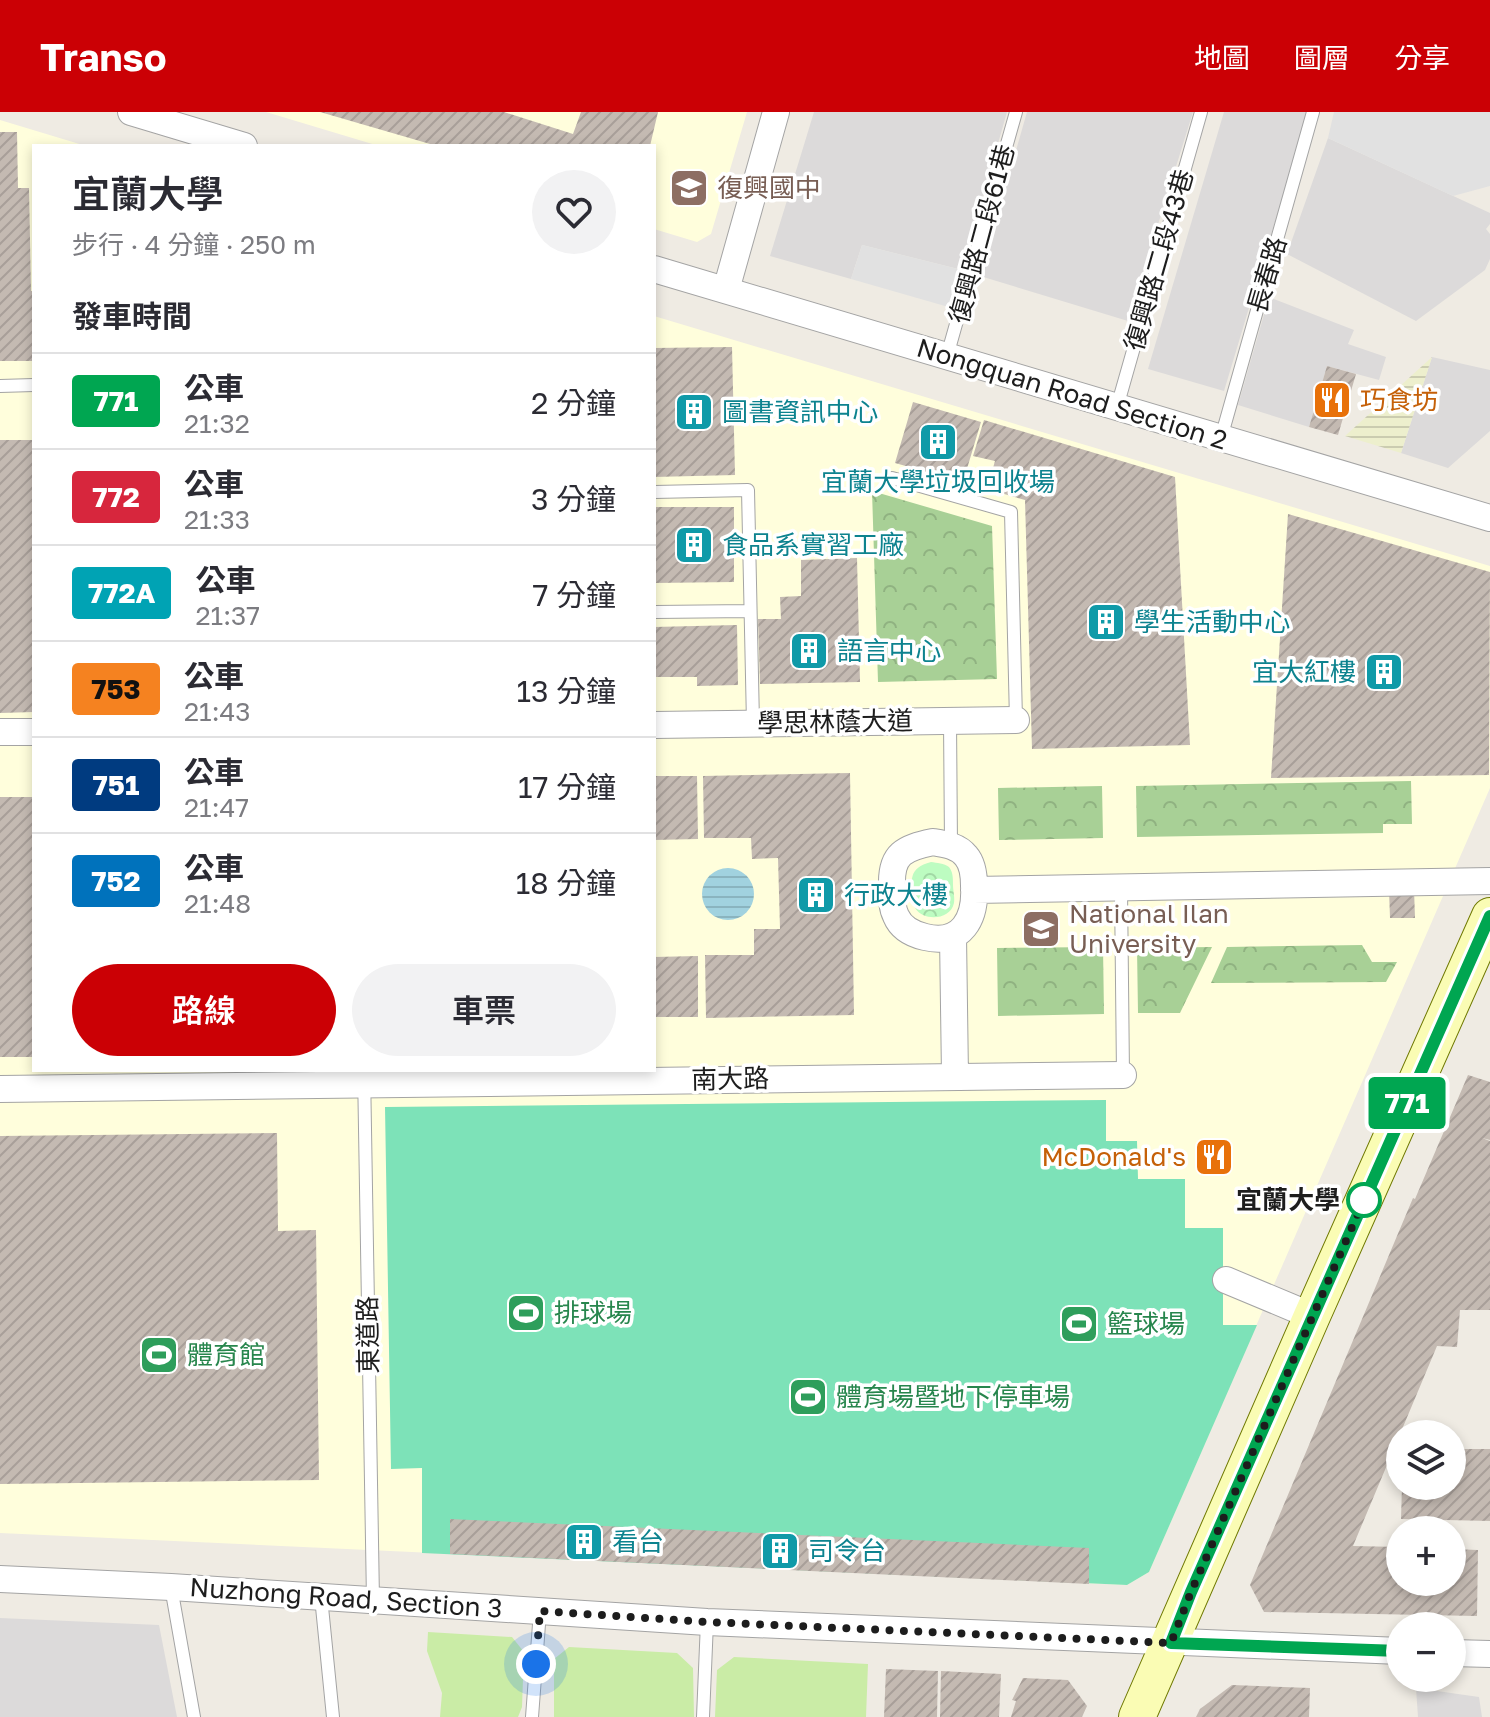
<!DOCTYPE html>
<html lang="zh-TW">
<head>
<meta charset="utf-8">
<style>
  body { margin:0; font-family:"Golos Text","Noto Sans TC",sans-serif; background:#f2f2f3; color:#2b2b33; height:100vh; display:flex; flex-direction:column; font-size:30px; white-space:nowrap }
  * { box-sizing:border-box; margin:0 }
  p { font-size:26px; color:#7c7c81 }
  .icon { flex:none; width:44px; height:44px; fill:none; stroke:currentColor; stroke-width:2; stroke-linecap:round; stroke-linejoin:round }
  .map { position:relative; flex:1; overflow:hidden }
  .panel { position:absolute; left:32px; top:32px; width:624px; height:928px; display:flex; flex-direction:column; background:#fff; border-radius:0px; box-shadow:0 4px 12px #0003 }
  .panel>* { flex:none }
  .badge { padding:0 16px; border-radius:6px; font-size:28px; line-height:52px }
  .fabs { position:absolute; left:1386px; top:1308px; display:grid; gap:16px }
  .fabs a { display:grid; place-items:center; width:80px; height:80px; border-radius:50%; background:#fff; box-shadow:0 4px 12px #0003; font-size:40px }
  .you { position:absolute; width:40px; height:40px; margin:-20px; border:6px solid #fff; border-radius:50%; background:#1a73e8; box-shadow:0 0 0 12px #1a73e833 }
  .map>.badge { position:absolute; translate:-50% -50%; box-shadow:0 0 0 4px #fff }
  h2 { padding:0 40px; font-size:30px; line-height:72px }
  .round { display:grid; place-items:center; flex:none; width:84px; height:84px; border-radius:42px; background:#f2f2f3 }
  .overview { display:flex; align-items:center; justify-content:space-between; height:136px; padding:0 40px }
  h1 { font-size:38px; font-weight:600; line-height:60px }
  .button { display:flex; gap:16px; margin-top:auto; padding:16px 40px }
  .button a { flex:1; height:92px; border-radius:48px; background:#cb0005; color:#fff; font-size:32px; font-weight:600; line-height:92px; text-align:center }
  .button a+a { background:#f2f2f3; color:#2b2b33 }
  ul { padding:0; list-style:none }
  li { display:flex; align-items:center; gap:24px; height:96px; padding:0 40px; border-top:2px solid #e1e1e2 }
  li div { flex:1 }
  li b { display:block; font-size:30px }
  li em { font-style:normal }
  li .badge { min-width:88px; font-weight:700; text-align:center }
  header { display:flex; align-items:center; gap:48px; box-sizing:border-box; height:112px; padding:0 40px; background:#cb0005; color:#fff }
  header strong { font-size:38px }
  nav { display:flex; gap:44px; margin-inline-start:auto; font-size:28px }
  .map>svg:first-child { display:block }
</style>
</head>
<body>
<header>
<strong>Transo</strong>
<nav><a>地圖</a><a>圖層</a><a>分享</a></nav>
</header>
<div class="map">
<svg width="1490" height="1605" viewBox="0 0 1490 1605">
  <defs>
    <pattern id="farmland-rules" width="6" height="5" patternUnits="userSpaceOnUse" patternTransform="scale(2)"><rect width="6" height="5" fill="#edefcd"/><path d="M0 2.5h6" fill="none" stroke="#cbccb0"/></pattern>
    <pattern id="forest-crowns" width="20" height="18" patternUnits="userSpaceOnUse" patternTransform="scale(2)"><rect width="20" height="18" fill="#a8d096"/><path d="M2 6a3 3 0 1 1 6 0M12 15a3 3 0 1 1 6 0" fill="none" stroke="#90b281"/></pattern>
    <pattern id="park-crowns" width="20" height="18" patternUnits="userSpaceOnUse" patternTransform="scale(2)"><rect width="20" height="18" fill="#bdfcc1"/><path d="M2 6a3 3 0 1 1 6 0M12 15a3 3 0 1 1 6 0" fill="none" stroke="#a2d8a5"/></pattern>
    <pattern id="water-rules" width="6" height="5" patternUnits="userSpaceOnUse" patternTransform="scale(2)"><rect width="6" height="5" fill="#a1d2df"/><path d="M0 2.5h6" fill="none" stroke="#8ab4bf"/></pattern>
    <pattern id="building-hatch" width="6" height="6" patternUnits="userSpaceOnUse" patternTransform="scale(2)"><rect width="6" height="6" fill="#c4bab2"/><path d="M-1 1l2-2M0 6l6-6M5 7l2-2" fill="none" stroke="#a89f99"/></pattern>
  </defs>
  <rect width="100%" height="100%" fill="#efebe3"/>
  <path fill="#dcdada" d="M814 0H1007L962 158 862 133 851 167 770 144Z
    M1027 0H1193L1128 209 980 164Z
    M1224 0H1308L1224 279 1148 257Z
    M1328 26 1490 101V112L1486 117 1490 122V147L1485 158 1416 209 1287 142Z
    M1269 185 1354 218 1348 232 1386 245 1379 268 1327 254 1309 315 1238 293Z
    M1432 245 1490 258V319L1448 356 1401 341Z
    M0 1506 159 1513 177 1605H0Z
    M1416 1576 1479 1585 1482 1605H1418Z"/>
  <path fill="#fffedc" d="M266 0H747L711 122 697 130 654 117V34H379Z
    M0 8 86 34H34V958H654V204L1490 454V676L1149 1460 1127 1473 0 1421Z"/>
  <path fill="url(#farmland-rules)" d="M1432 245 1401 341 1345 324Z"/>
  <path fill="#caeca6" d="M428 1520 512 1525 524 1540 522 1595 518 1605H440L442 1581 427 1539Z
    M569 1535 677 1541 693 1556 694 1605H554V1547Z
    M734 1545 868 1552 866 1605H715L717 1558Z"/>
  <path fill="url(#forest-crowns)" d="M872 379 992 414 997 567 878 570Z
    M1411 669 1412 712H1383V721L1137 725 1136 674Z
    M1102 674 1103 726 999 728 998 676Z
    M1362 833 1372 850H1397L1386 870 1211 871 1227 835Z
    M1103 835 1104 902 998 904 997 836Z
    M1212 835 1180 901H1138L1137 836Z"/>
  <path fill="url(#park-crowns)" d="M931 750C937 751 944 751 949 755 953 760 953 766 953 773 953 778 955 786 954 791 951 805 934 808 923 803 917 800 914 796 913 789 911 768 908 756 931 750Z"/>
  <path fill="#7de2b8" d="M1106 988V1029H1137L1138 1067H1185V1116H1223V1213H1257L1149 1460 1127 1473 422 1441V1356L391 1357 385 995Z"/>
  <path fill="#e1e1e1" d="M1334 0H1490V74L1453 84 1328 26Z
    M862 133 962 158 952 196 851 167Z"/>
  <path fill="url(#water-rules)" d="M702 782a26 26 0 1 1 52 0a26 26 0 1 1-52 0Z"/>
  <path fill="url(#building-hatch)" d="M320 0H504L573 22 581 0H658L650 34H437Z
    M0 20H17L18 76H29L31 179H34V249H0Z
    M732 235 735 363 654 365V236Z
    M1327 254 1356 262 1338 323 1309 315Z
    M913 290 981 310 963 370 895 351Z
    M984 308 1175 365 1190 633 1032 637 1025 388 987 377 995 349 973 344Z
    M0 328H34V600L0 601Z
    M654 395H734V470L654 471Z
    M1288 402 1490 460 1489 663 1271 666Z
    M857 446 860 570 760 572 758 507H781L780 485 801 484V448Z
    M737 513 738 573 697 574V565H654V515Z
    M850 661 854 903 706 906 705 843H754V817H780L778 746 752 747 751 726H704L703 664Z
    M654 664H697L698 727 654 728Z
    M0 685H34V945H0Z
    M1414 777 1415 806H1390L1389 778Z
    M698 844V905H654V845Z
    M1468 963 1490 970V1028L1482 1026 1490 1029V1198H1460L1457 1235 1437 1234 1353 1434 1400 1435V1470H1452V1437L1478 1438 1477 1504 1264 1500 1250 1473 1413 1086 1415 1087Z
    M277 1021 278 1119 316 1118 319 1368 0 1372V1024Z
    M1452 1337H1490V1409L1401 1407 1402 1374H1452Z
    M450 1407 1089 1436V1472L450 1442Z
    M886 1557 938 1559 937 1605H884Z
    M941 1559 1001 1562 999 1605H940Z
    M1023 1566 1068 1568 1087 1594 1082 1605H1011L1016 1589 1012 1588Z
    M1232 1573 1310 1576 1309 1605H1196L1200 1597Z"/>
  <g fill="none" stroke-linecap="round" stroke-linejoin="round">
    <g stroke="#a4a4a4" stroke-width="14">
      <path id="lane" d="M947 244 1016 0
        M0 274 34 273
        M1117 295 1201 0
        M1221 326 1313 0
        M892 366 1011 400 1016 608
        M654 380 748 378 753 611
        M654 500 750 499
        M950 609 951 733
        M1121 776 1123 963
        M364 958 373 1488
        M171 1475 194 1605
        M321 1485 333 1605
        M532 1605 540 1499
        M703 1605 707 1510"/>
    </g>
    <g stroke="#a4a4a4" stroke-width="28">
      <path id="street" d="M131 0 244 34
        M654 157 1490 406
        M726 178 776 0
        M654 613 1016 608
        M0 620H34
        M933 730C945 732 958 734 966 744 973 752 974 764 974 774 976 806 962 834 925 825 912 822 901 816 896 804 891 794 892 784 892 773 891 742 904 736 933 730Z
        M974 778 1490 769
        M953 824 955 964
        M0 977 1123 963
        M1226 1168 1312 1204
        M0 1467 171 1475 707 1510 1400 1539
        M1452 1541 1490 1542"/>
    </g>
    <g stroke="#6f7900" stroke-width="38">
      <path id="secondary" d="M1137 1605 1312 1204 1490 804"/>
    </g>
    <use href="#lane" stroke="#fff" stroke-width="12"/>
    <use href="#street" stroke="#fff" stroke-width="26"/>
    <use href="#secondary" stroke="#fafcb4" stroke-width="36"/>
  </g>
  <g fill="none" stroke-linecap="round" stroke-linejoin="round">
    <g stroke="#fff" stroke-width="18">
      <path id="line" d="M1400 1539 1171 1531 1191 1480 1490 804"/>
    </g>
    <use href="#line" stroke="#00a651" stroke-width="12"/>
    <path stroke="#1d1d1d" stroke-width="8" stroke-dasharray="0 14.4" d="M536 1552 540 1499 707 1510 1171 1531 1191 1480 1364 1088"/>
  </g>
  <defs>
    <g id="school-square" transform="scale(2)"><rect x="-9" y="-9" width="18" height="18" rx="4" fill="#8d6e63" stroke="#fff"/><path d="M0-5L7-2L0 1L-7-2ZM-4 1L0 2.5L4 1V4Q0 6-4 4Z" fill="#fff"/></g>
    <g id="restaurant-square" transform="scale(2)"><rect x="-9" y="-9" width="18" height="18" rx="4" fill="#e8710a" stroke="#fff"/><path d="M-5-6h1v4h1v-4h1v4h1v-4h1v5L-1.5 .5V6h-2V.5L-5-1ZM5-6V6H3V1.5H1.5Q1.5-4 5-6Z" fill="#fff"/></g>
    <g id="building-square" transform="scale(2)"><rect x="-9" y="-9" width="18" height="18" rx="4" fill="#0f9aa8" stroke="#fff"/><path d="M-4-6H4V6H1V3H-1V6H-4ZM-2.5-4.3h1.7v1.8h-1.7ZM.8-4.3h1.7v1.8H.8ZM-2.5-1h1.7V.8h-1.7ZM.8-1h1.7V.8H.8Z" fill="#fff"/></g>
    <g id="university-square" transform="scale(2)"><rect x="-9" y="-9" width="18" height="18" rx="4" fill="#8d6e63" stroke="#fff"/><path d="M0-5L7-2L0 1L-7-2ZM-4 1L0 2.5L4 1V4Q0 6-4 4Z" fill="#fff"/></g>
    <g id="stadium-square" transform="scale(2)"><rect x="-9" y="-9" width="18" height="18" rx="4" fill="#2e9e5b" stroke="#fff"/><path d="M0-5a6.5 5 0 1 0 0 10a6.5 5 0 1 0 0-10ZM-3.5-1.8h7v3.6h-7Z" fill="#fff"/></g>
  </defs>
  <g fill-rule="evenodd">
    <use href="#school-square" x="689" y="76"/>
    <use href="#restaurant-square" x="1332" y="288"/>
    <use href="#building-square" x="694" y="300"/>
    <use href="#building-square" x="938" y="330"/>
    <use href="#building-square" x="694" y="433"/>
    <use href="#building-square" x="1106" y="510"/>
    <use href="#building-square" x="809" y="539"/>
    <use href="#building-square" x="1384" y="560"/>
    <use href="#building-square" x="816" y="783"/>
    <use href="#university-square" x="1041" y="817"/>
    <use href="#restaurant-square" x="1214" y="1045"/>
    <use href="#stadium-square" x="526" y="1201"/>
    <use href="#stadium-square" x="1079" y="1212"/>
    <use href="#stadium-square" x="159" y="1243"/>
    <use href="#stadium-square" x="808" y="1285"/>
    <use href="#building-square" x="584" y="1430"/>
    <use href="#building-square" x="780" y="1439"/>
  </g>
  <circle fill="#fff" stroke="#00a651" stroke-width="4" cx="1364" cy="1088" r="16"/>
  <g text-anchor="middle" stroke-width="7" stroke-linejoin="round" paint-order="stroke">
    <g font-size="26" fill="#785e54" stroke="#fff" text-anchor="start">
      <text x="717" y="85">復興國中</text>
      <text x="1069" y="811">National Ilan<tspan x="1069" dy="30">University</tspan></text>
    </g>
    <g font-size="26" fill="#1d1d1d" stroke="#fff">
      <text transform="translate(982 122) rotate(-75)" y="9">復興路二段61巷</text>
      <text transform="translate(1159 148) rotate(-74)" y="9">復興路二段43巷</text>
      <text transform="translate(1267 163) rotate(-74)" y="9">長春路</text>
      <text transform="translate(1072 282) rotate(17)" y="9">Nongquan Road Section 2</text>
      <text transform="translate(835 610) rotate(-1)" y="9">學思林蔭大道</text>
      <text transform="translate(730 967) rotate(-1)" y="9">南大路</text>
      <text transform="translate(368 1223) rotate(-91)" y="9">東道路</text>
      <text transform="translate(346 1486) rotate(4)" y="9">Nuzhong Road, Section 3</text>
    </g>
    <g font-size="26" fill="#c56008" stroke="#fff" text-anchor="start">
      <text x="1360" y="297">巧食坊</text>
      <text x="1186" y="1054" text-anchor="end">McDonald's</text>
    </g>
    <g font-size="26" fill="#0d838f" stroke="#fff" text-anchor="start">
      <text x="722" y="309">圖書資訊中心</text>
      <text x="938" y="379" text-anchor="middle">宜蘭大學垃圾回收場</text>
      <text x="722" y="442">食品系實習工廠</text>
      <text x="1134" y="519">學生活動中心</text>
      <text x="837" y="548">語言中心</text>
      <text x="1356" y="569" text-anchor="end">宜大紅樓</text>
      <text x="844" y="792">行政大樓</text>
      <text x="612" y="1439">看台</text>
      <text x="808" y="1448">司令台</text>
    </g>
    <g font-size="26" font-weight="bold" fill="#1d1d1d" stroke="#fff" text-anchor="end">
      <text x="1340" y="1097">宜蘭大學</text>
    </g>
    <g font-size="26" fill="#27864d" stroke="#fff" text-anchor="start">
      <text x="554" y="1210">排球場</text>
      <text x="1107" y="1221">籃球場</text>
      <text x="187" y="1252">體育館</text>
      <text x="836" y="1294">體育場暨地下停車場</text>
    </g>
  </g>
</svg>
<div class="fabs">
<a><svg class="icon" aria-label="layers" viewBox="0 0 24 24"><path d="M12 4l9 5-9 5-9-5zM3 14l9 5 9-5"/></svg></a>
<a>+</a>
<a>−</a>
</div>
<div class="you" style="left:536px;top:1552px"></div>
<b class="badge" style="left:1407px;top:991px;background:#00a651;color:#fff">771</b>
<section class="panel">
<div class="overview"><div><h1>宜蘭大學</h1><p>步行 · 4 分鐘 · 250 m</p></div><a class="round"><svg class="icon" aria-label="heart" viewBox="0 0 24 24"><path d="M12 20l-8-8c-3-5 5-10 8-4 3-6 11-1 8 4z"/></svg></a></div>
<h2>發車時間</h2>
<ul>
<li><span class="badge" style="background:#00a651;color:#fff">771</span><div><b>公車</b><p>21:32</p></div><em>2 分鐘</em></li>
<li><span class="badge" style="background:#d7263d;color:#fff">772</span><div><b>公車</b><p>21:33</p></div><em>3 分鐘</em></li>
<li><span class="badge" style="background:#00a3b4;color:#fff">772A</span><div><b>公車</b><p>21:37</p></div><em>7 分鐘</em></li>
<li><span class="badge" style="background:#f58220;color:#111">753</span><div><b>公車</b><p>21:43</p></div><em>13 分鐘</em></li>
<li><span class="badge" style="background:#003b80;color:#fff">751</span><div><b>公車</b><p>21:47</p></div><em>17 分鐘</em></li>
<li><span class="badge" style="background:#0072bc;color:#fff">752</span><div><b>公車</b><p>21:48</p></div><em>18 分鐘</em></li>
</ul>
<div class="button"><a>路線</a><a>車票</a></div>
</section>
</div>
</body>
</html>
